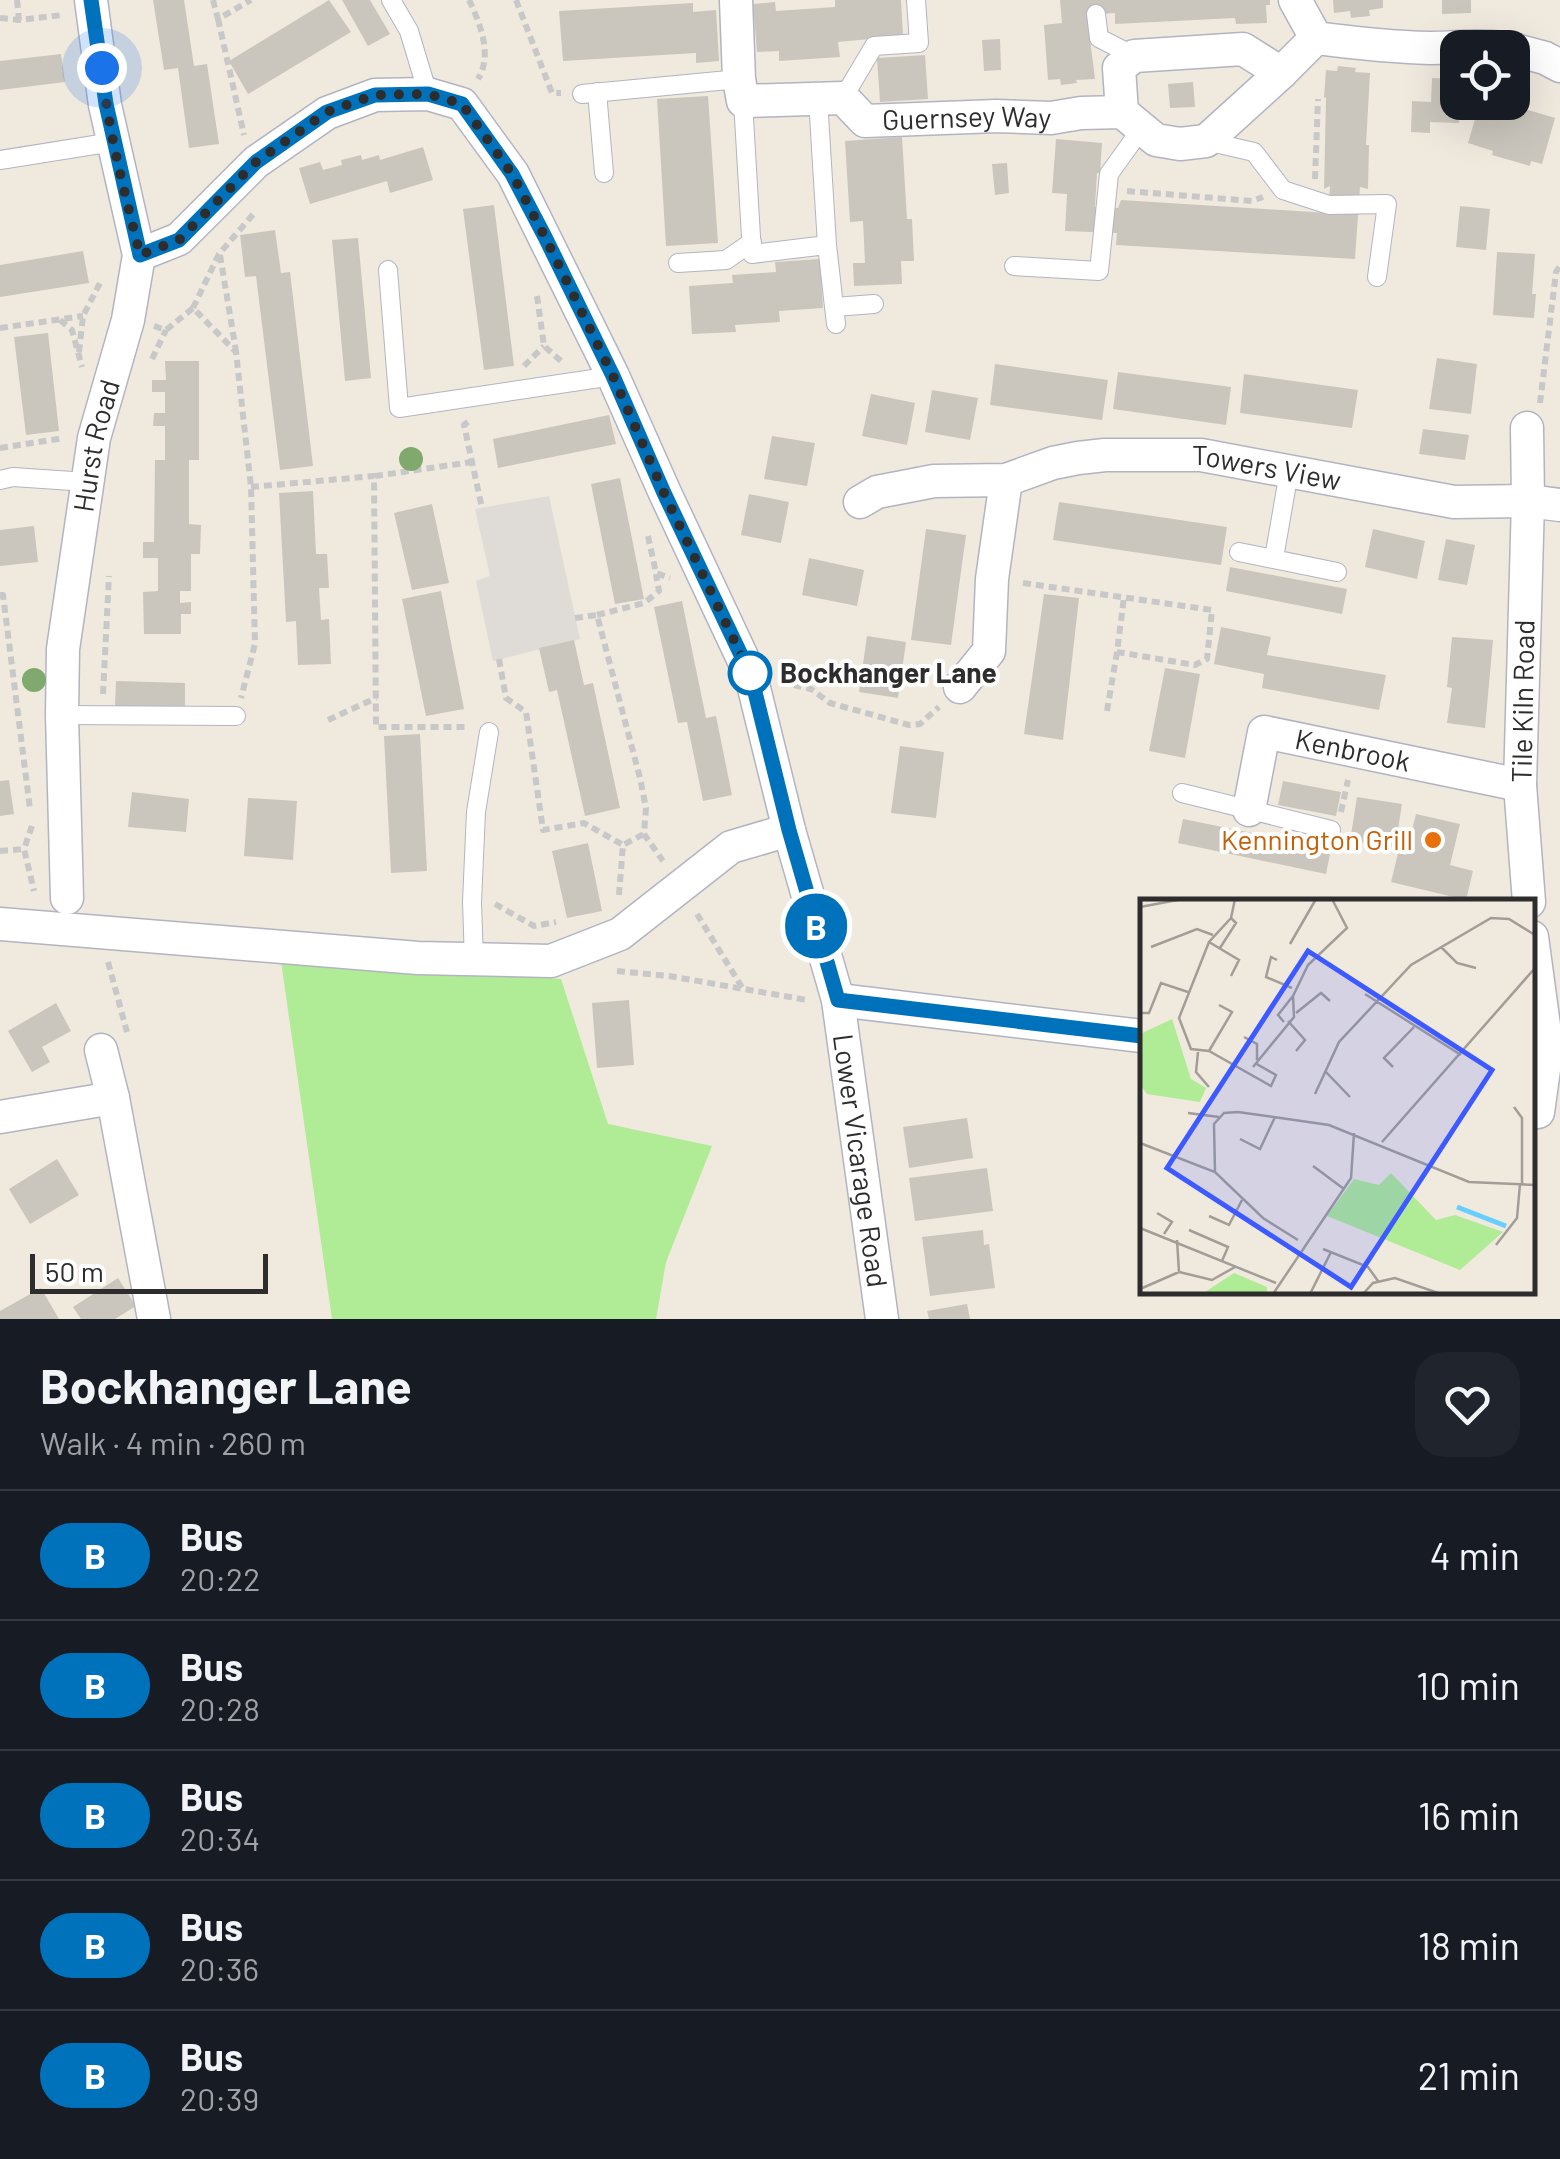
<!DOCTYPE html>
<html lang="en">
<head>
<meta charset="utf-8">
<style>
  body { margin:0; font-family:Barlow,sans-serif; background:#20242c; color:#f1f3f6; height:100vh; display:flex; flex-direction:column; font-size:38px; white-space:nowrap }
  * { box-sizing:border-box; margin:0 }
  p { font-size:32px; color:#9ea1a6 }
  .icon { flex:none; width:55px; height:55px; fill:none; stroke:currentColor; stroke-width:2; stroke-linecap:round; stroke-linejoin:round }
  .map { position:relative; height:1319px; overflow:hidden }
  .drawer { display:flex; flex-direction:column; background:#171b24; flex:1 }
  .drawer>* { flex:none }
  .badge { padding:0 20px; border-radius:32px; font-size:35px; line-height:65px }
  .buttons { position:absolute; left:1440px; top:30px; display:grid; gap:20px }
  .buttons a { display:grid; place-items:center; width:90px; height:90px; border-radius:20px; background:#171b24; box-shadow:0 10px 40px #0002; font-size:50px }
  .scale { position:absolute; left:30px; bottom:25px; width:238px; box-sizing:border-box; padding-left:10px; border:5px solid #2d2d2d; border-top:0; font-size:28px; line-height:35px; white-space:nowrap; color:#2d2d2d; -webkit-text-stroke:8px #fff; paint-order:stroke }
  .you { position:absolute; width:50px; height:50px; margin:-25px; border:8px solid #fff; border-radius:50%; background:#1a73e8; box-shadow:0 0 0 15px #1a73e833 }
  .map>.badge { position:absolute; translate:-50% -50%; box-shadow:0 0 0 5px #fff }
  .round { display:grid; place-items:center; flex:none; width:105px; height:105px; border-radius:30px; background:#20242c }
  .summary { display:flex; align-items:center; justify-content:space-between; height:170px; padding:0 40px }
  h1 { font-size:48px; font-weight:700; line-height:75px }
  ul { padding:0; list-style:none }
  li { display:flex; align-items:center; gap:30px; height:130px; padding:0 40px; border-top:2px solid #363941 }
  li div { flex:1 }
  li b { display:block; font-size:38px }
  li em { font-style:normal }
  li .badge { min-width:110px; font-weight:700; text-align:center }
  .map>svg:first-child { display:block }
</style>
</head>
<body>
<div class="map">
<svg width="1560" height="1319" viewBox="0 0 1560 1319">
  <rect width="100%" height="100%" fill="#f0e9de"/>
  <path fill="#b0eb95" d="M281 961 561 979 608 1124 712 1146 666 1262 656 1319H332Z"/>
  <path fill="#dfdbd6" d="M549 496 580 639 493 661 476 581 490 576 475 509Z"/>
  <path fill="#cbc6bd" d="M153 0H184L194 66 207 64 219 144 189 148 178 68 164 70Z
    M329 0 351 32 248 94 229 61Z
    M342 0H370L390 34 368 46Z
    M835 0H901L903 36 838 42 840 57 779 61V51L757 52 753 4 775 2 776 11 835 7Z
    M1060 0H1270V5H1266L1267 23 1236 24 1235 18 1115 24V13L1087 15 1095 79 1076 80 1077 83 1061 85 1060 79 1048 80 1044 25 1062 23Z
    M1333 0H1383V8L1369 10 1370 16 1351 18 1350 11 1334 13Z
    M1442 0H1471V13L1442 14Z
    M693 3V12L716 10 719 61 696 63V53L563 61 559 11Z
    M1000 39 1001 70 984 71 982 40Z
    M61 54 65 82 0 90V61Z
    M925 55 928 99 880 102 877 58Z
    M1338 66 1356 68 1355 72 1370 73 1366 145H1369L1368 189 1360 187 1355 259 1116 245 1117 233 1065 231 1067 194 1052 193 1056 139 1102 143 1100 173H1097L1095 207 1118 208 1121 200 1328 213 1330 186 1324 189 1326 98 1324 97 1326 70 1337 71Z
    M1432 78 1458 79 1459 123 1430 122V133L1411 132 1412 101 1431 102Z
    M1193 82 1195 107 1170 108 1168 84Z
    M708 96 718 243 666 246 657 99Z
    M1480 102H1502L1555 118 1542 164 1531 161 1530 166 1492 155 1493 151 1468 143Z
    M902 137 907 219H912L914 261H901L902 284 854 286 853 263H865L863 221 850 222 845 141Z
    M423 147 433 180 390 193 387 181 310 204 299 168 320 162 323 170 342 165 341 160 361 155 362 160 379 155 380 160Z
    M1007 163 1009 193 995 195 992 164Z
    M494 205 514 366 484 370 463 209Z
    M1460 206 1490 209 1486 250 1456 247Z
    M275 230 281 273 290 272 313 466 280 470 256 276 245 277 240 235Z
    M358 238 371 378 345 381 332 240Z
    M83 251 89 283 0 297V265Z
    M1497 252 1535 254 1532 294H1536L1534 318 1493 315Z
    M820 259 823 308 779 311 780 322 735 325 736 332 692 334 689 286 733 283 732 275 776 272 775 262Z
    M48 333 59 431 26 435 14 337Z
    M1437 358 1477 364 1471 414 1429 409Z
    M165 361H199V460H189V524L201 525 200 554H191V591H180V603L191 602V614H181V634H144L143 592 158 591V558H143V542H154L155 460H165V426H153L154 413H165V392H152V380H166Z
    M995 364 1108 380 1102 420 990 405Z
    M1118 372 1231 387 1226 425 1113 409Z
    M1244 374 1358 390 1352 428 1240 413Z
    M932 390 978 398 970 440 925 432Z
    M871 394 915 403 907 445 862 436Z
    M609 415 616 444 498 468 493 439Z
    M1423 429 1469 435 1465 460 1419 454Z
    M772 436 815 443 807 486 764 479Z
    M620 478 644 599 615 604 591 484Z
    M313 491 316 554H327L329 588H319L321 620 329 619 331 664 298 665 296 621 286 622 279 493Z
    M749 494 789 502 781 543 741 535Z
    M1059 502 1227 527 1221 565 1053 540Z
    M432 504 449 583 412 590 394 513Z
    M34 526 38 562 0 566V530Z
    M926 529 966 535 951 645 911 640Z
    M1373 529 1425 541 1417 579 1365 567Z
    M1446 539 1475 545 1467 585 1438 580Z
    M809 558 864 570 857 606 802 595Z
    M1230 567 1347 589 1342 614 1226 591Z
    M441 591 464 709 426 716 402 599Z
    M1044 594 1079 598 1063 740 1024 734Z
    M682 601 706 718 716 716 732 795 703 801 687 722 678 723 654 607Z
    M1221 627 1271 637 1267 655 1386 675 1379 710 1262 688 1264 674 1214 664Z
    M867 636 906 642 898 698 859 692Z
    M1452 637 1493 640 1485 728 1447 723 1452 688 1447 687Z
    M574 640 584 685 593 683 620 808 585 816 557 690 549 692 539 648Z
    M1165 668 1200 674 1185 758 1149 751Z
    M116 681 185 683V708L115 706Z
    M420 734 427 871 391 873 384 736Z
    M900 746 944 752 936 818 891 813Z
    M9 780 14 814 0 816V781Z
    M1283 781 1341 792 1336 816 1278 805Z
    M132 792 189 799 186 832 128 827Z
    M1357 797 1402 804 1395 848 1350 841Z
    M248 798 297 801 293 860 244 856Z
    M1416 814 1460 824 1450 865 1473 871 1466 900 1391 882 1398 853 1406 855Z
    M1183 819 1331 849 1326 874 1178 843Z
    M588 843 602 911 567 918 552 851Z
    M629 1000 634 1065 597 1068 592 1003Z
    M56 1003 71 1031 42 1047 50 1062 32 1072 8 1031Z
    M967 1118 973 1158 909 1168 903 1127Z
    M57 1159 79 1195 30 1224 9 1189Z
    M987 1168 993 1211 915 1221 909 1178Z
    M983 1230 984 1245 989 1244 995 1288 930 1296 922 1237Z
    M118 1278 136 1306 115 1319H81L73 1307Z
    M41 1288 59 1319H0V1311Z
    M967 1304 970 1319H929L927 1311Z"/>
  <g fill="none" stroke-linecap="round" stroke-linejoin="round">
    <g stroke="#b2b4c2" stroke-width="20">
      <path id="service" d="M391 0 409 31 428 94
        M1096 14 1099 38 1134 56
        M597 92 604 173
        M582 94 739 79
        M843 98 874 46 919 43 916 0
        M743 101 752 254 827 245 818 99
        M1206 141 1254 152 1283 190 1329 205 1387 204 1377 277
        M0 160 113 142
        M827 245 836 324
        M678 263 726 260 752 242
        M1014 266 1099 271 1109 174 1142 128
        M388 270 399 408 613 376
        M834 307 874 304
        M0 480 13 477 87 482
        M1239 552 1337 572
        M1274 558 1289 472
        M62 715 236 716
        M1182 793 1331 830
        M474 961 472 902 476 812 489 732"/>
    </g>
    <g stroke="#b2b4c2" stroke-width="35">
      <g id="minor">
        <path id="s1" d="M736 0 739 79 743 101 843 98 865 121 996 116 1051 118 1081 113 1122 112 1156 140 1180 144 1206 141 1281 73 1243 49 1134 56 1119 68 1122 112"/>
        <path d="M1295 0 1316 38"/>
        <path d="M1512 49 1545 58 1560 66"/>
        <path d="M1281 73 1316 38C1354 43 1392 47 1430 48 1455 48 1478 44 1503 48"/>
        <path id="s2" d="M139 255 179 239 256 162 327 113 375 95 428 94 462 104 513 174 613 376 665 493 751 676 789 830 838 1000 882 1319"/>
        <path d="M1527 428 1528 501 1520 785 1529 902"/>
        <path id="s3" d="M860 502 877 492 934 481 1006 480 1053 463 1078 458 1105 455H1201L1454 502 1528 501 1560 505"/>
        <path d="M960 687 989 651 992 579 1006 480"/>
        <path id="s4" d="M1249 810 1264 732 1520 785"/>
        <path id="s5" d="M67 898 62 715 63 649 94 438 128 320 139 255 105 105 91 0"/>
        <path d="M0 924 418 958 551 961 620 934 731 847 789 830"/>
        <path d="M1532 937 1547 1048 1538 1112"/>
        <path d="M838 1000 1142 1036"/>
        <path d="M101 1050 113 1098 154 1319"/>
        <path d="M0 1117 113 1098"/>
      </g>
    </g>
    <path stroke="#c8c8c8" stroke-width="6" stroke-dasharray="8 5" stroke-linecap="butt" d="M17 0 19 20
      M213 0 218 19 251 0
      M469 0C480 23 493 55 478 79
      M516 0 552 93H561
      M0 18 19 20 63 15
      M218 19 244 135
      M1315 179 1318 99
      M1127 191 1252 201 1263 197
      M220 255 236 351
      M537 296 544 346 561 361
      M193 308 219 254 256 211
      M60 320 72 330 82 367
      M154 326 166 330 193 308 236 352 251 487 255 644 241 698
      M0 328 83 316
      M79 352 83 316 100 283
      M152 359 166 330
      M524 366 544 346
      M1540 403 1556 272 1560 266
      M468 422 464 425 482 508
      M0 448 64 438
      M375 476 472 462
      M251 487 374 476 376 727H467
      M648 536 656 573 670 578
      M1023 583 1212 610 1207 659 1195 665 1117 652 1124 597
      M0 595H3L30 809
      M597 615 644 603 659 591 656 574
      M575 618 597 615 640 778 646 808 644 834 663 861
      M499 659 506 698 526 712 543 830 584 823 623 845
      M781 682 811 689 830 703 909 725 920 724 939 707
      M103 694 109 576
      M1107 711 1117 652
      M328 720 376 698
      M1341 812 1348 780
      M32 826 24 849 34 891
      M0 851 25 849
      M619 895 623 845 644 834
      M495 904 534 926 556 922
      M697 914 743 989
      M108 962 127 1032
      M617 971 669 976 807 1000"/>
    <use href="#service" stroke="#fff" stroke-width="18"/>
    <use href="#minor" stroke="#fff" stroke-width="32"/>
  </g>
  <g fill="#80a96e">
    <circle cx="411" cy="459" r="12"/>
    <circle cx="34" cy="680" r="12"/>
  </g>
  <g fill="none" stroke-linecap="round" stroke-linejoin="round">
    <g stroke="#fff" stroke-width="22">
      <path id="line" d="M91 0 106 104 140 255 179 240 256 162 327 112 375 95 428 94 462 104 512 174 545 237 613 376 664 493 751 676 789 830 838 1000 1142 1036"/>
    </g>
    <use href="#line" stroke="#0072bc" stroke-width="15"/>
    <path stroke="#2d2d2d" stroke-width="10" stroke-dasharray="0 18" d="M102 68C108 132 125 193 140 255L179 240 256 162 327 112 375 95 428 94 462 104 512 174 545 237 613 376 664 493 751 676 750 673"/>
  </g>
  <circle fill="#fff" stroke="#0072bc" stroke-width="5" cx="750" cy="673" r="20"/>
  <circle fill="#e8710a" stroke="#fff" stroke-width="4" cx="1433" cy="840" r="10"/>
  <g text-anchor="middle" stroke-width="8" stroke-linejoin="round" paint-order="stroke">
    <g font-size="28" fill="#2d2d2d" stroke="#fff">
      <text dy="10" stroke="none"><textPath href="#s1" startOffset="335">Guernsey Way</textPath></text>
      <text dy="10" stroke="none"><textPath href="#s5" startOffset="455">Hurst Road</textPath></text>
      <text dy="10" stroke="none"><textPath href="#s3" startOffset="415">Towers View</textPath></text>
      <text transform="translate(1523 701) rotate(-89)" y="10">Tile Kiln Road</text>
      <text dy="10" stroke="none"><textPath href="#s4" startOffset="170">Kenbrook</textPath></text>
      <text dy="10" stroke="none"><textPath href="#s2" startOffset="1518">Lower Vicarage Road</textPath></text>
    </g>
    <g font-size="28" font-weight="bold" fill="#2d2d2d" stroke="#fff" text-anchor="start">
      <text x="780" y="683">Bockhanger Lane</text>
    </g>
    <g font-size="28" fill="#c56008" stroke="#fff" text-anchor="end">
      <text x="1413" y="850">Kennington Grill</text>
    </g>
  </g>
  <g transform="translate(1140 899)">
    <rect width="395" height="395" fill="#f0e9de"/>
    <path d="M32 120 51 180 66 189 60 203 7 195 0 185V135ZM251 274 296 321 315 316 363 333 320 371 187 317 214 280 239 286ZM94 374 127 388V395H62Z" fill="#b0eb95"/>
    <path fill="none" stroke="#67cffc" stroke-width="5" d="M317 308 366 327"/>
    <path fill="none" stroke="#a29e97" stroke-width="2.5" d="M95 0 91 19 69 43 39 119 51 150 69 152 131 187 136 176 115 164M0 8 43 0M69 43 99 61 91 77M150 45 176 0M11 48 57 30 73 36M301 48 317 64 336 69M80 49 96 24 91 19M137 61 131 58 126 78 152 89M225 95 321 156M153 97 168 66 207 29 192 0M0 114H9L21 84 48 93M156 114 181 94 190 102M148 122 165 141 156 152M104 138 117 145V161M69 152 92 113 79 106M58 153 56 173 69 188M113 168 154 118 153 97 138 116 144 123M253 168 244 159 274 128M185 172 210 198M175 195 199 143 271 66 351 19 369 20 395 36M374 208 382 219V285M48 214 79 218M100 240 120 250 135 218M242 243 395 69M0 244 75 273 123 319 158 341M173 267 204 290M75 273 74 225 84 214 98 213 189 226 329 283 395 286M17 314 32 323 24 335M69 317 89 326 102 301M0 329 136 384M49 331 88 348 82 362M37 341 39 373 72 381 95 368M356 346 377 319 380 285M183 350 228 368 238 382M0 390 39 373M133 395 211 279 214 234M170 395 191 353M223 395 233 384 255 379 301 395"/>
    <path fill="#3c5aff" fill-opacity="0.15" stroke="#3c5aff" stroke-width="5" d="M168 52 352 171 211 388 27 269Z"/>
    <rect width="395" height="395" fill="none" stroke="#2d2d2d" stroke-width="5"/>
  </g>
</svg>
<div class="buttons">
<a><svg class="icon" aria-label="locate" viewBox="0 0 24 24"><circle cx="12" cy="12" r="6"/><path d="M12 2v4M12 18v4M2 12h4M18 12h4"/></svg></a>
</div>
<div class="scale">50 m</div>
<div class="you" style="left:102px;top:68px"></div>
<b class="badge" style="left:816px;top:926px;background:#0072bc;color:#fff">B</b>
</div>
<section class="drawer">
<div class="summary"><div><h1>Bockhanger Lane</h1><p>Walk · 4 min · 260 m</p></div><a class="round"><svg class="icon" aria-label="heart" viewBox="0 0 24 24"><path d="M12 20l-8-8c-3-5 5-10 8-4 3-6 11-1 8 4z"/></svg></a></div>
<ul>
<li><span class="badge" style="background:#0072bc;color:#fff">B</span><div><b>Bus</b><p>20:22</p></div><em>4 min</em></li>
<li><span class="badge" style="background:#0072bc;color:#fff">B</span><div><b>Bus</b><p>20:28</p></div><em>10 min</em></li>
<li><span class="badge" style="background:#0072bc;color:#fff">B</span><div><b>Bus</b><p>20:34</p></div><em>16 min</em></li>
<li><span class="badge" style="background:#0072bc;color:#fff">B</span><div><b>Bus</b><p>20:36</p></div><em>18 min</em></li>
<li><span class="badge" style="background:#0072bc;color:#fff">B</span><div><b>Bus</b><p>20:39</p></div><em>21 min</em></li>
</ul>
</section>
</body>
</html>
